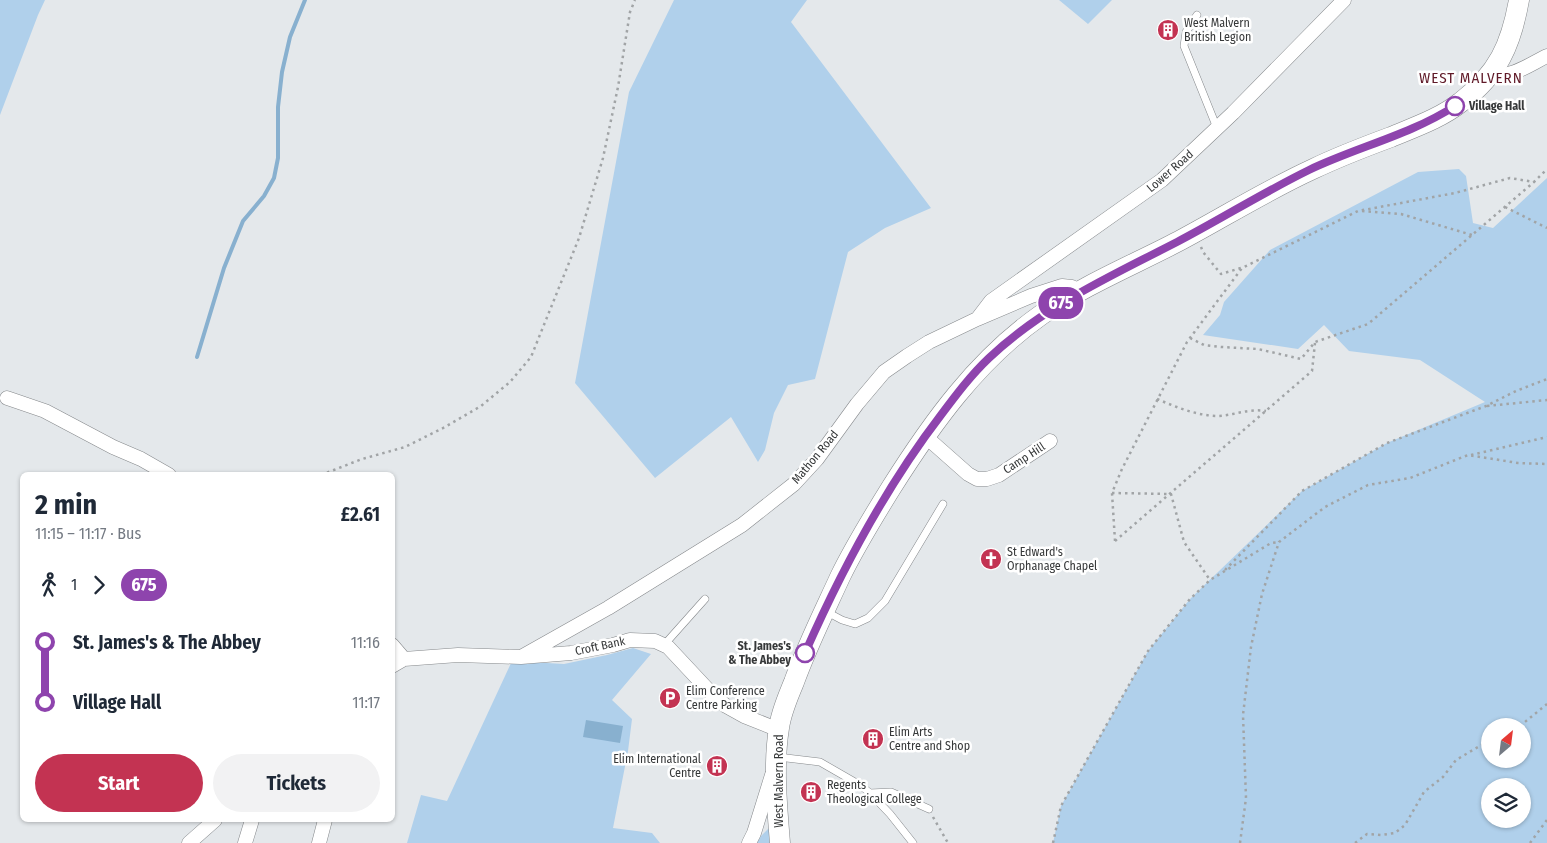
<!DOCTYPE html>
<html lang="en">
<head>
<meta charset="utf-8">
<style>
  body { margin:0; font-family:"Fira Sans Condensed",sans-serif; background:#f2f2f3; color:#1f2937; height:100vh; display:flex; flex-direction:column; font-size:19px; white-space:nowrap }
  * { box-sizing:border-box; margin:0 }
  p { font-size:16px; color:#747a83 }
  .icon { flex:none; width:28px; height:28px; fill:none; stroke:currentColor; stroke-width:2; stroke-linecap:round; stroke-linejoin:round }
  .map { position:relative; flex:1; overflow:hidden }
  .side { position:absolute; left:20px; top:472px; width:375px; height:350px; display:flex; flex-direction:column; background:#fff; border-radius:8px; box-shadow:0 1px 4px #0004 }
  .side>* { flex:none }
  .badge { padding:0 10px; border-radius:16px; font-size:18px; line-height:32px }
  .needle { width:32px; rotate:28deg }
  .controls { position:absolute; left:1481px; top:718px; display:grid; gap:10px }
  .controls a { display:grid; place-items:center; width:50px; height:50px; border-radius:50%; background:#fff; box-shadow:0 1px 4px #0004; font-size:25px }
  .map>.badge { position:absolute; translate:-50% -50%; box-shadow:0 0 0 2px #fff }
  .legs { display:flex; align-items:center; gap:8px; height:55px; padding:0 15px; font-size:16px }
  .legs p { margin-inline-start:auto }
  .summary { display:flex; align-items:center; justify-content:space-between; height:85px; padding:0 15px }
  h1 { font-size:28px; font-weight:700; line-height:38px }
  .button { display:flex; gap:10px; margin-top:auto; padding:10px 15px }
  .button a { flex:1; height:58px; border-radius:30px; background:#c33352; color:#fff; font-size:20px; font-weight:700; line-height:58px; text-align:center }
  .button a+a { background:#f2f2f3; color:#1f2937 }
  ul { padding:0 15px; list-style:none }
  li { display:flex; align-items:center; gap:18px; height:60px; font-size:19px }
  li i { display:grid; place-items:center; width:8px; height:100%; margin:0 6px; background:currentColor }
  li i::after { content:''; width:12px; height:12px; margin:-6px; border:4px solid; border-radius:50%; background:#fff }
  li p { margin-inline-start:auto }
  li:first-child i { background:linear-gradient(#0000 50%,currentColor 0) }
  li:last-child i { background:linear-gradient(currentColor 50%,#0000 0) }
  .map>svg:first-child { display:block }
</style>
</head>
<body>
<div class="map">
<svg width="1547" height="843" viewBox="0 0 1547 843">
  <rect width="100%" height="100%" fill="#e4e8eb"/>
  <path fill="#b0d0eb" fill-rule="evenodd" d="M0 0H45L38 15 0 115Z
    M674 0H807L791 22 931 208 885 228 848 252 815 379 788 385 774 413 765 450 758 462 731 417 655 478 575 383 629 92Z
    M1059 0H1112L1088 24Z
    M1459 169 1466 176 1473 223 1493 228 1547 178V843H1053L1061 806 1148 651 1190 599 1302 491 1387 443 1485 402 1420 360 1349 351 1324 325 1298 349 1203 335 1220 315 1224 302 1270 250 1418 172ZM1490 726H1522V759H1490ZM1490 786H1522V819H1490Z
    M633 648 651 654 612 700 632 719 628 751 613 828 652 833 660 843H407L421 795 447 801 512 661 564 664 607 655Z
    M769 828 774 843H757L761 836Z"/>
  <path fill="#88b0cf" d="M586 720 623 726 620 743 583 737Z"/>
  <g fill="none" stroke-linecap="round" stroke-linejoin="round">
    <path stroke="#88b0cf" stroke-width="4" d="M197 357 224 268 243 221 264 196 274 178 278 158V107L282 72 290 37 305 0"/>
    <g stroke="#85888b" stroke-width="8">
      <path id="service" d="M1197 15 1186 32 1184 46 1217 128
        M827 612 842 620 855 624 868 618 885 601 943 504
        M664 645 705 599
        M778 757 820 762 860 785 870 793 890 814 913 843
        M870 793 891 792 929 809"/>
    </g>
    <g stroke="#85888b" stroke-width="15">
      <path id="minor" d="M1491 74C1511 79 1530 64 1547 56
        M978 318 991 301 1162 180 1233 113 1344 0
        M7 398 45 411 113 447 141 459 169 475
        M925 436 968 474 977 479H987L999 475 1050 441
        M392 645 404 659
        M521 657 608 608 742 525 794 484 817 459 857 404 884 372 907 356 929 342 977 319 1031 296 1062 286 1072 287 1079 292
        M392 666 404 659 458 655 521 657 571 653 613 645 630 640 655 641 668 647 711 693 726 706 744 716 779 730
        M189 843 215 820
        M245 843 252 820
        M319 843 325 820
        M749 843 754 833 772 775"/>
    </g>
    <g stroke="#85888b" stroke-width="21">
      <path id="secondary" d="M780 843C777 806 773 765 779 728 781 712 788 697 794 682 807 646 824 612 840 577 855 546 873 517 891 488 932 423 977 360 1041 315 1084 285 1133 265 1179 241 1224 217 1267 190 1313 169 1338 157 1364 147 1391 137 1415 127 1441 118 1461 102 1498 74 1511 45 1519 0"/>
    </g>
    <path stroke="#a1a4a6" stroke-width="2.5" stroke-dasharray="2.5 4" stroke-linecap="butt" d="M1505 207 1547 228
      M1362 211 1401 214 1472 235
      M1201 247 1203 252 1221 274 1241 268
      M1190 338 1204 345 1221 347 1258 349 1301 359 1315 342 1368 324 1534 182
      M1157 399C1176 407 1195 415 1216 416 1233 416 1248 408 1266 411
      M1487 406 1547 400
      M1471 455 1547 437
      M321 475 362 459 405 447 445 427 481 406 510 382 531 357 579 238 603 158 618 87 630 12 635 0
      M1112 493 1171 494 1184 542 1210 580
      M1115 541 1112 493 1122 469 1187 342 1242 268 1358 211 1455 193 1510 178 1534 182 1547 169
      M1115 541 1312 371 1315 343
      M1225 570 1302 491 1387 443 1486 406 1516 391 1547 379
      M1520 726 1547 704
      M933 817 948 843
      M1053 843 1061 806 1148 651 1190 599 1210 580 1271 543 1279 542
      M1240 843 1246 798 1243 715 1251 647 1262 594 1279 542 1325 507 1368 485 1410 478 1468 455 1518 463 1547 464
      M1355 843 1367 834 1381 835 1395 833 1405 825 1424 792 1443 777 1456 760 1488 741H1490
      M1530 843 1547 820"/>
    <use href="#service" stroke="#fff" stroke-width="7"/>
    <use href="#minor" stroke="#fff" stroke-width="14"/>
    <use href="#secondary" stroke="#fff" stroke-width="20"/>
  </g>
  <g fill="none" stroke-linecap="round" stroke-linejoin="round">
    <g stroke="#fff" stroke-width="11">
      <path id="line-1" d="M805 653C842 569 885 488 941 415 956 395 971 375 989 358 1044 306 1111 276 1177 242 1221 219 1264 192 1309 170 1357 147 1410 135 1455 106"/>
    </g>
    <use href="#line-1" stroke="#8e44ad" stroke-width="8"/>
  </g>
  <defs>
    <g id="building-disc" transform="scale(1.125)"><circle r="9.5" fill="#c33352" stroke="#fff"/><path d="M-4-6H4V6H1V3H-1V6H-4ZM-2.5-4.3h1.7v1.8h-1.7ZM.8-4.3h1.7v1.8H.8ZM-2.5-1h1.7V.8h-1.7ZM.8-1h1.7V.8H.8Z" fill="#fff"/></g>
    <g id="church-disc" transform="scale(1.125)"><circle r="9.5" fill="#c33352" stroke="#fff"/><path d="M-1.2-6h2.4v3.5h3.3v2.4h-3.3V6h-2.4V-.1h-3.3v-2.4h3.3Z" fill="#fff"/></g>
    <g id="parking-disc" transform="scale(1.125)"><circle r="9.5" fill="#c33352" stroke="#fff"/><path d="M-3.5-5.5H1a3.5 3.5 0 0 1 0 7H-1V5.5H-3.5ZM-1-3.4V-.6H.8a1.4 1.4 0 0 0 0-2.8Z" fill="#fff"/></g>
  </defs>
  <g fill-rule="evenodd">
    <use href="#building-disc" x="1168" y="30"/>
    <use href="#church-disc" x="991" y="559"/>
    <use href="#parking-disc" x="670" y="698"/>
    <use href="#building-disc" x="873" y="739"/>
    <use href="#building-disc" x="717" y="766"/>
    <use href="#building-disc" x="811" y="792"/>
  </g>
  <g fill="#fff" stroke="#8e44ad" stroke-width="2.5">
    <circle cx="1455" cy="106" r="9"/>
    <circle cx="805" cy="653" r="9"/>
  </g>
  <g text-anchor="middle" stroke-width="5" stroke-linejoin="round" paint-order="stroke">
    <g font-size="12" fill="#363839" stroke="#fff" text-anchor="start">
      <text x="1184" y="27">West Malvern<tspan x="1184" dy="14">British Legion</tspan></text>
      <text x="1007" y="556">St Edward's<tspan x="1007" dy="14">Orphanage Chapel</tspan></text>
      <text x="686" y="695">Elim Conference<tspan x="686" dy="14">Centre Parking</tspan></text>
      <text x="889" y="736">Elim Arts<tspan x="889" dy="14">Centre and Shop</tspan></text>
      <text x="701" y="763" text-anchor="end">Elim International<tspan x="701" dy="14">Centre</tspan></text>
      <text x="827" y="789">Regents<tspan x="827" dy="14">Theological College</tspan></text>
    </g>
    <g font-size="12" font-weight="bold" fill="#363839" stroke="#fff" text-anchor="start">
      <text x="1469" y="110">Village Hall</text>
      <text x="791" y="650" text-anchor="end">St. James's<tspan x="791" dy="14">&amp; The Abbey</tspan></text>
    </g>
    <g font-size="12" fill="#363839" stroke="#fff">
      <text transform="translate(1170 171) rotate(-41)" y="4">Lower Road</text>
      <text transform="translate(815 457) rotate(-50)" y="4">Mathon Road</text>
      <text transform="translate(1024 458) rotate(-33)" y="4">Camp Hill</text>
      <text transform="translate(600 646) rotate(-12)" y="4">Croft Bank</text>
      <text transform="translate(779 781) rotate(-90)" y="4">West Malvern Road</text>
    </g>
    <g font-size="15" letter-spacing="1" fill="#601a28" stroke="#fff">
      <text x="1471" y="83">WEST MALVERN</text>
    </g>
  </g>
</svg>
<div class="controls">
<a><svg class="needle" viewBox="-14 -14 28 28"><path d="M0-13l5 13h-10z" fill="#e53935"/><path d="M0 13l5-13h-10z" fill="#747a83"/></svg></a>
<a><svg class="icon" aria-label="layers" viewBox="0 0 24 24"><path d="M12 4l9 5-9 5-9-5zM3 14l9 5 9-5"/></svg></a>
</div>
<b class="badge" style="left:1061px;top:303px;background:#8e44ad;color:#fff">675</b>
<section class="side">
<div class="summary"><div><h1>2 min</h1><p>11:15 – 11:17 · Bus</p></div><b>£2.61</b></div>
<div class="legs"><svg class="icon" aria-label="walk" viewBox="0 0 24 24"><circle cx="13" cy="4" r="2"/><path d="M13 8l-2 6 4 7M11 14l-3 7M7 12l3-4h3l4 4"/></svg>1<svg class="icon" aria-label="forward" viewBox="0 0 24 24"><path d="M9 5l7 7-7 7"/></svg><b class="badge" style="background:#8e44ad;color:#fff">675</b></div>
<ul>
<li><i style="color:#8e44ad"></i><b>St. James's &amp; The Abbey</b><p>11:16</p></li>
<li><i style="color:#8e44ad"></i><b>Village Hall</b><p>11:17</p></li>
</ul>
<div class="button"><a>Start</a><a>Tickets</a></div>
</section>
</div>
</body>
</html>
